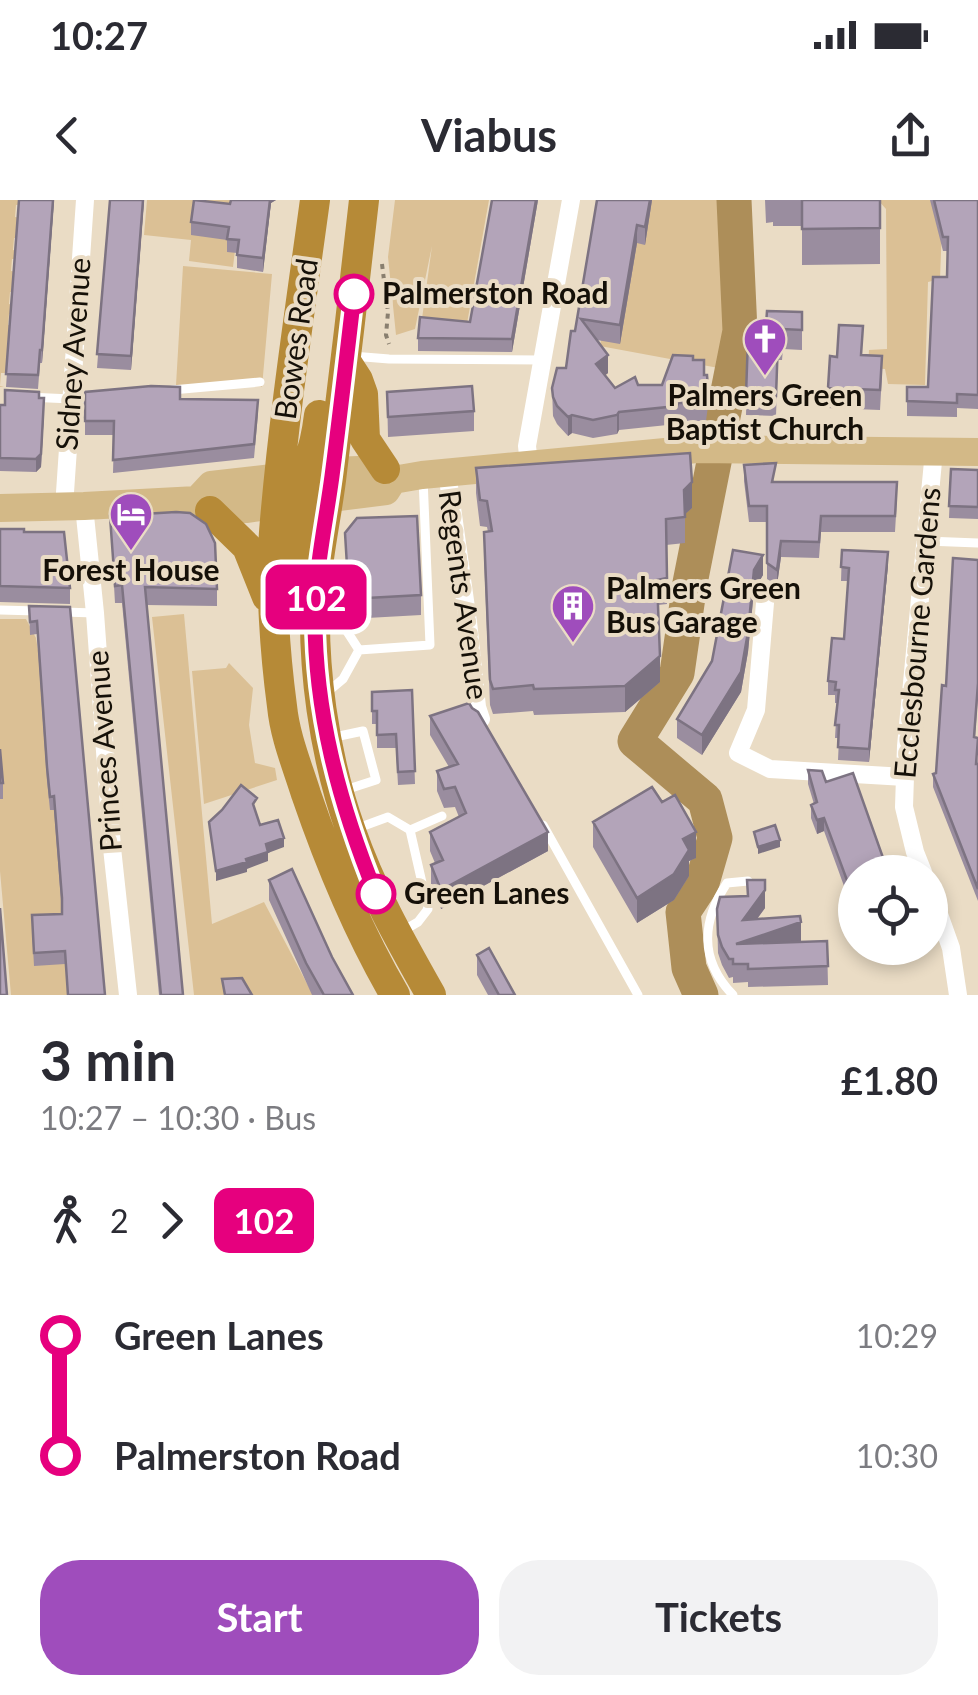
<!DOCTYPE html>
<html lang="en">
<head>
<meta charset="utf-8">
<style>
  body { margin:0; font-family:Lato,sans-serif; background:#f2f2f3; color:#2b2b33; height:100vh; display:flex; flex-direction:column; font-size:38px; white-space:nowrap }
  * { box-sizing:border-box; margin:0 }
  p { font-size:32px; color:#7c7c81 }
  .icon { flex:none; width:55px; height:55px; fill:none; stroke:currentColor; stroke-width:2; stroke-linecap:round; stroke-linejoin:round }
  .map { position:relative; height:795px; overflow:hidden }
  .details { display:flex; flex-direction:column; background:#fff; flex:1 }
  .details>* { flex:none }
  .badge { padding:0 20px; border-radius:15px; font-size:35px; line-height:65px }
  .tools { position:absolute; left:838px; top:655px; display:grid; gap:20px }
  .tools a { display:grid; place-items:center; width:110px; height:110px; border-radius:50%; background:#fff; box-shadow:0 5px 15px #0003; font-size:50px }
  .map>.badge { position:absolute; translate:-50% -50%; box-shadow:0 0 0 5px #fff }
  .legs { display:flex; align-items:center; gap:15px; height:110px; padding:0 40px; font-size:32px }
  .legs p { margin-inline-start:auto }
  .summary { display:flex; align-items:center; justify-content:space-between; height:170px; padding:0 40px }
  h1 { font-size:55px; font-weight:700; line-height:75px }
  .action { display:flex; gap:20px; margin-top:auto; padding:20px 40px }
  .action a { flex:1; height:115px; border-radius:40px; background:#9f4dbc; color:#fff; font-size:40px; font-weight:700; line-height:115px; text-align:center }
  .action a+a { background:#f2f2f3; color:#2b2b33 }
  ul { padding:0 40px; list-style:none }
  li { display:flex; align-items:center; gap:35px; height:120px; font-size:38px }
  li i { display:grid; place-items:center; width:15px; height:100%; margin:0 12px; background:currentColor }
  li i::after { content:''; width:25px; height:25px; margin:-12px; border:8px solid; border-radius:50%; background:#fff }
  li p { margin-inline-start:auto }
  li:first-child i { background:linear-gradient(#0000 50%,currentColor 0) }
  li:last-child i { background:linear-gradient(currentColor 50%,#0000 0) }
  .status { display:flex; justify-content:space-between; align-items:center; height:70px; padding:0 50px; background:#fff; direction:ltr }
  .status svg { height:28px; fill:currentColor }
  header { display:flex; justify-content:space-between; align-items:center; height:130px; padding:0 40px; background:#fff; font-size:45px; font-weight:700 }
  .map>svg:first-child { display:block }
</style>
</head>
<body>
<div class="status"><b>10:27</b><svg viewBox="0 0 49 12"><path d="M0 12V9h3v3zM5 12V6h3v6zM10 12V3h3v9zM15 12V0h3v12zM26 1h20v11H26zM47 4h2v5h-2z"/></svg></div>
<header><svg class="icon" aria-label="back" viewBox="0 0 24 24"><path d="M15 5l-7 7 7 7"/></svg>Viabus<svg class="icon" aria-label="share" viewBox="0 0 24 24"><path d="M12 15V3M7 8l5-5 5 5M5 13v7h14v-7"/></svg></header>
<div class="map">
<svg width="978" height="795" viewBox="0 0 978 795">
  <rect width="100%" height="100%" fill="#eadcc5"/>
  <path fill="#dbc095" d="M0 0H25V4L16 5 15 17 23 18 22 38H14L13 50 21 51 20 59H12L11 71 19 72 17 92H10L9 104 17 106V114H9L8 125 17 126 5 173H1L0 186 4 187H0Z
    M147 0H241L233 67 189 61 191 40 144 35Z
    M395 0H489L466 129 421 126 432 46 415 129 396 135 388 57Z
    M626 0H726L733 134 724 169 600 146Z
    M878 0H943L940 79 928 82 925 185 888 184 885 169 868 168 869 150 887 149 886 9Z
    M183 66 272 74 262 187 176 185Z
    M184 414 212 724 264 702 313 795H194L152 417Z
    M0 419H26L36 438 50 525 72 795H11L0 671Z
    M229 463 253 488 249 525 255 563 275 568 277 580 204 604 192 471 226 468Z"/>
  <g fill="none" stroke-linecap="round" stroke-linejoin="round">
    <path stroke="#ad8e59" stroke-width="35" d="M701 795 689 768 683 712 702 683 715 638 705 600 635 541 677 473 690 383 740 131 734 0"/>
    <path stroke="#897f6f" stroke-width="4" stroke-dasharray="5 5" stroke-linecap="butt" d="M382 64 388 112 386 135 389 144"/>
    <path stroke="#fff" stroke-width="9" d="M352 156 389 159 541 160
      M172 190 260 182
      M28 197 71 199 97 197
      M926 341 978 343
      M0 410 37 411
      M321 410 339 419 359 450
      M63 412 95 413
      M359 450 430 445 423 278
      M325 494 343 479 359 450
      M330 538 363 531 376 580 342 591
      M543 625 638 795
      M358 628 388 617 410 630 442 616
      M401 732 418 722 428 709 410 630
      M733 795C700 761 701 722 727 683L748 681"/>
    <path stroke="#fff" stroke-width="18" d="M529 264 527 246 571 0
      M447 272 468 422 477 507 481 519
      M84 306 95 413 112 648 128 795
      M64 307 85 0
      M766 391 756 510 738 553 770 569 905 577
      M923 672 915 652 904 607 906 546 934 251
      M930 689 951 748 958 795"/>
    <path stroke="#d3b987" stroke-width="28" d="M197 300 211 285 332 271 385 269 393 280
      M0 308 84 306 197 300 210 311 246 309 386 291 393 280 422 275 697 249 978 252"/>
    <path stroke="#b68a37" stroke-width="30" d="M315 0C300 110 283 221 274 332 270 384 275 454 282 506 285 537 297 565 306 594 330 664 357 730 395 795
      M364 0C354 91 343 181 332 272 328 309 319 347 316 384 311 464 324 556 351 631 371 689 401 742 431 795
      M347 163 358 180 363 194 365 239 385 269
      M280 303C306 271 314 257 319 215
      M210 311 247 347 267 397
      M295 405 296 346 299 315 331 272"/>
  </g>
  <path fill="#9a8d9f" d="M19 0H54L42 163H40L38 189 6 187Z
    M110 0H144L131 170 97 168Z
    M231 0H276L271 3 263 72 237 68V53L227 52V40L191 35V22L230 4Z
    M538 0 512 152 418 151V138L470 122Z
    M652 0 645 45 637 43 620 144 597 140 608 173 605 175 615 188 638 185H662L693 160 704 175 708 206 706 221H678L677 224 619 230 617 234 593 238 572 233 568 236 557 224 553 216 552 188 566 168 575 131Z
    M765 0H880V64L802 65V26H773V22L766 23Z
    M930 0H978V209L957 208V217L907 216V187H928L947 77V51H943Z
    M802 112V150L783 149 782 160H778L776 216 746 215 748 138H752L766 125Z
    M862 155 882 175 880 210 828 208V188Z
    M85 192 180 199 258 214 254 258 113 273 114 235H85Z
    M387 192 474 211V231L388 237Z
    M39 198 44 212 41 267 36 272 0 271V205Z
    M744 265 776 282 897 298 895 332H821L819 358 781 357 777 385 767 379V322H749L744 281Z
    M476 268 692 308 685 314V343L666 345 667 404 658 405 660 482 625 512 534 515 533 511 493 514 490 505 484 358V332H488L487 327 480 326 476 293Z
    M951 269 978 270V319L949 318Z
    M110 316 217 389V406L146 405 183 795H159L122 403H115Z
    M0 329 24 332 70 388V404L0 402Z
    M345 333 421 395V415L349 419Z
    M733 350 763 375 754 390 748 452 741 492 702 555 677 538V519L712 461Z
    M842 350 888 365 869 562 838 560 839 538H835L837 503H835V495H828V481L844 439 848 381H841Z
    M29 406 70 407 65 764 34 766 32 729 62 714 54 610H50L47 581 37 434 30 435Z
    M946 486 978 495 975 538 978 564V701L933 587V574L936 573Z
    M412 490 415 584 398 585 396 548H377V524H372V492Z
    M430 516 548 651 441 709 431 684V665L435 663 430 651V632L459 617 455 607 444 608 437 591V571L449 567 430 535Z
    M0 549 3 583V599H0Z
    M808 570 826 582 887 672H855V694L848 697 824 631 817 634 811 618V605L814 604 808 584Z
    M593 622 696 658 689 661V676L674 700 637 723 593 647Z
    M269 680 332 757 353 795H312L269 700Z
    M765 708 757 719 801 741 797 742 827 741 828 785 748 787V782L733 783V777L729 778 722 765 718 753 717 709Z
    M477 755 515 795H488L477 775Z"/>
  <path fill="#7d7382" d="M53 0H54L42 163V150Z
    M143 0H144L131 170V156Z
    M270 0H276L271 3 263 72V58Z
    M536 0H538L512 152V139Z
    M650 0H652L645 45V27Z
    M637 25V43L620 144V125Z
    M608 155V173L596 183V164Z
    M44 212 41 267 36 272V259Z
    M619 212V230L617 234V215Z
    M572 215V233L568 236V217Z
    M692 282V308L684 315V290Z
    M781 341V357L777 385V370Z
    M888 352V365L869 562V549Z
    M763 355V375L754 390 748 452 741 492 702 555V535L754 370Z
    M660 456V482L625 512V486Z
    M824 618V631L817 634V620Z
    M548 632V651L441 709V690Z
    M696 632V658L689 661V676L674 700 637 723V698L683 639Z
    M284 638V647L268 653V661L247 669V672L216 681V671L246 659 266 644Z
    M780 640V647L758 654V647Z
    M855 681V694L848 697V683Z
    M765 690V708L743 738V720Z
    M801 722V741L736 762V744Z"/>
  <path fill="#b3a4b9" stroke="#7d7382" stroke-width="2.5" d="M19 0H53L42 150H40L38 175 6 174Z
    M110 0H143L131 156 97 154Z
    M194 0 230 4 231 0H270L263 58 237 55 239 40 227 39 229 27 191 22Z
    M492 0H536L512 139 418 138 420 117 470 122Z
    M597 0H650L645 27 637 25 620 125 581 119 608 155 596 164 615 188 635 177 638 185H662L673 155 693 156V160H704V175H707L708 188 706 203H678L677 206 619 212 617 215 593 220 572 215 568 217 557 206 553 197 552 188 557 168H566L571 131H575Z
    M802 0H880V28L802 29Z
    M934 0H978V195L957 194V203L907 201V187H928L933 77H947L948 37H943Z
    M767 111 802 112V130L783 129 782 140H778L776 196 746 195 748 138H752L753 124 766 125Z
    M839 125 863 126 861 155 882 156 880 190 828 188 830 156 837 157Z
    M151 186 180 187V199L258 200 254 244 113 260 114 221H85V192Z
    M472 186 474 211 388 217 387 192Z
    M5 190 39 192V198H44L41 254 36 259 0 258V205H5Z
    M690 253 692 282 684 290 685 317 666 319 667 378 657 380 660 456 625 486 534 489 533 485 493 489 490 480 484 332 492 331 487 301 480 300 476 268Z
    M776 263 772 282H897L895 316H821L819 342 781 341 777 370 767 363V306H749L744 265Z
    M951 269 978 270V307L949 306Z
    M176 312 190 313 206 324 215 343 217 389 145 387 183 795H161L122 385 115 386 110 316Z
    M417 316 421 395 349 399 345 333 357 318Z
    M0 329H24V332H64L70 388 0 386Z
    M733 350 763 355 754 370 748 432 741 472 702 535 677 519 712 461Z
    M842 350 888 352 869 549 838 547 839 525H835L839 490H835L836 482 828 481 832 438 844 439 849 368 841 367Z
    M953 358 978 360V483L974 537 978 538 976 564H978V689L933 574 936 573 942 485 946 486Z
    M29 406 70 407 105 795H68L65 751 34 753 32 715 62 714V698L54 596 50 597 47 567 37 421 30 422Z
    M412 490 415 571 398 572 396 534 377 535V511H372V492Z
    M469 503 472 508 478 512 548 632 441 690 431 665 443 660 430 632 466 613 455 587 444 589 437 571 458 564 430 516Z
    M0 549 3 583H0Z
    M808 570 822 571 826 582 853 573 887 669 878 672H855V681L848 683 824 618 817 620 811 605 817 602Z
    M241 585 257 598 253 604 260 625 278 620 284 638 266 644 268 652 246 659 247 662 216 671 209 622 222 610Z
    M652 587 662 602 675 595 696 632 683 639 689 650 674 674 637 698 593 622Z
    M775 625 780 640 758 647 754 632Z
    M292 669 332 757 353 795H324L306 763 269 680Z
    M747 680H765V690L743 720 800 716 801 722 736 744 827 741 828 766 748 769V764H733V759H729L722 747 718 735 717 709 720 697 748 696Z
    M0 708 7 795H0Z
    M489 748 515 795H499L477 755Z
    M242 778 252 795H225L222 779Z"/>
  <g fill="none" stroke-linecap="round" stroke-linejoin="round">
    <g stroke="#fff" stroke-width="22">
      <path id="line-1" d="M354 94C347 154 340 215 332 276 326 321 316 366 315 412 314 510 339 603 376 694"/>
    </g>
    <use href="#line-1" stroke="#e6007e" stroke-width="15"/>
  </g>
  <defs>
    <g id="church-pin" transform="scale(2.25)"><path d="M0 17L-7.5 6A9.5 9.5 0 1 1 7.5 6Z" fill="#9f4dbc" stroke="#eadcc5"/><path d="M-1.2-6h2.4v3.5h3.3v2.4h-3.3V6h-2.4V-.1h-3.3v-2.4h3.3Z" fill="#fff"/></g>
    <g id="hotel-pin" transform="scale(2.25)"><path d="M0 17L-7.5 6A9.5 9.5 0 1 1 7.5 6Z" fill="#9f4dbc" stroke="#eadcc5"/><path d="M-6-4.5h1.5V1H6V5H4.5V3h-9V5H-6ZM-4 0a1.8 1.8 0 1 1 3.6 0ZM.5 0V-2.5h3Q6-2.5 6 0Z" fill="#fff"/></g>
    <g id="building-pin" transform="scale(2.25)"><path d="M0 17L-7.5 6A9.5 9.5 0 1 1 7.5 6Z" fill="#9f4dbc" stroke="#eadcc5"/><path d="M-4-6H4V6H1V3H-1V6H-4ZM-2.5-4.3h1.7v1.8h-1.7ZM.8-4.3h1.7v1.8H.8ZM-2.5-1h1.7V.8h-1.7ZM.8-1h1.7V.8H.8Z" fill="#fff"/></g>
  </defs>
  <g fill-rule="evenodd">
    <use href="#church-pin" x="765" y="139"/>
    <use href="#hotel-pin" x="131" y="314"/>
    <use href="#building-pin" x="573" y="406"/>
  </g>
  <g fill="#fff" stroke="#e6007e" stroke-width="5">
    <circle cx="354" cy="94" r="18"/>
    <circle cx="376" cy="694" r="18"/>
  </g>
  <g text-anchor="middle" stroke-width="8" stroke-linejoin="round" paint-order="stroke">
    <g font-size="30" font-weight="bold" fill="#151008" stroke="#eadcc5" text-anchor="start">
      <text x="382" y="104">Palmerston Road</text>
      <text x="404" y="704">Green Lanes</text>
    </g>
    <g font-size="30" fill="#151008" stroke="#eadcc5">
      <text transform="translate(297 139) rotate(-82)" y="10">Bowes Road</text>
      <text transform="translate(74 154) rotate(-86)" y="10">Sidney Avenue</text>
      <text transform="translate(463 395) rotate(82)" y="10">Regents Avenue</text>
      <text transform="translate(918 433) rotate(-85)" y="10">Ecclesbourne Gardens</text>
      <text transform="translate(105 551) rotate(-94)" y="10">Princes Avenue</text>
    </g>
    <g font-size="30" font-weight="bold" fill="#151008" stroke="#eadcc5">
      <text x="765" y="206">Palmers Green<tspan x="765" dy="34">Baptist Church</tspan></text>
      <text x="131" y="381">Forest House</text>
      <text x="606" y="399" text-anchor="start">Palmers Green<tspan x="606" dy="34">Bus Garage</tspan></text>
    </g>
  </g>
</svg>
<div class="tools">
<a><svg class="icon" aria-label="locate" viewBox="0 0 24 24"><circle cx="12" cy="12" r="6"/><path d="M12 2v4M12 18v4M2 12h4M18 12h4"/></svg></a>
</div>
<b class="badge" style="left:316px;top:397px;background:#e6007e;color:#fff">102</b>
</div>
<section class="details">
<div class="summary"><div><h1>3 min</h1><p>10:27 – 10:30 · Bus</p></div><b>£1.80</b></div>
<div class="legs"><svg class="icon" aria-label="walk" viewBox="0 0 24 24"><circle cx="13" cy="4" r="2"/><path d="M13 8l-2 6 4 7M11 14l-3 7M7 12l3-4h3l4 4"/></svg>2<svg class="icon" aria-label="forward" viewBox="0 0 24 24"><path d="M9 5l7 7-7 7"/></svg><b class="badge" style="background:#e6007e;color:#fff">102</b></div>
<ul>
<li><i style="color:#e6007e"></i><b>Green Lanes</b><p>10:29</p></li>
<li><i style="color:#e6007e"></i><b>Palmerston Road</b><p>10:30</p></li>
</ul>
<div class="action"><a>Start</a><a>Tickets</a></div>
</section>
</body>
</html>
